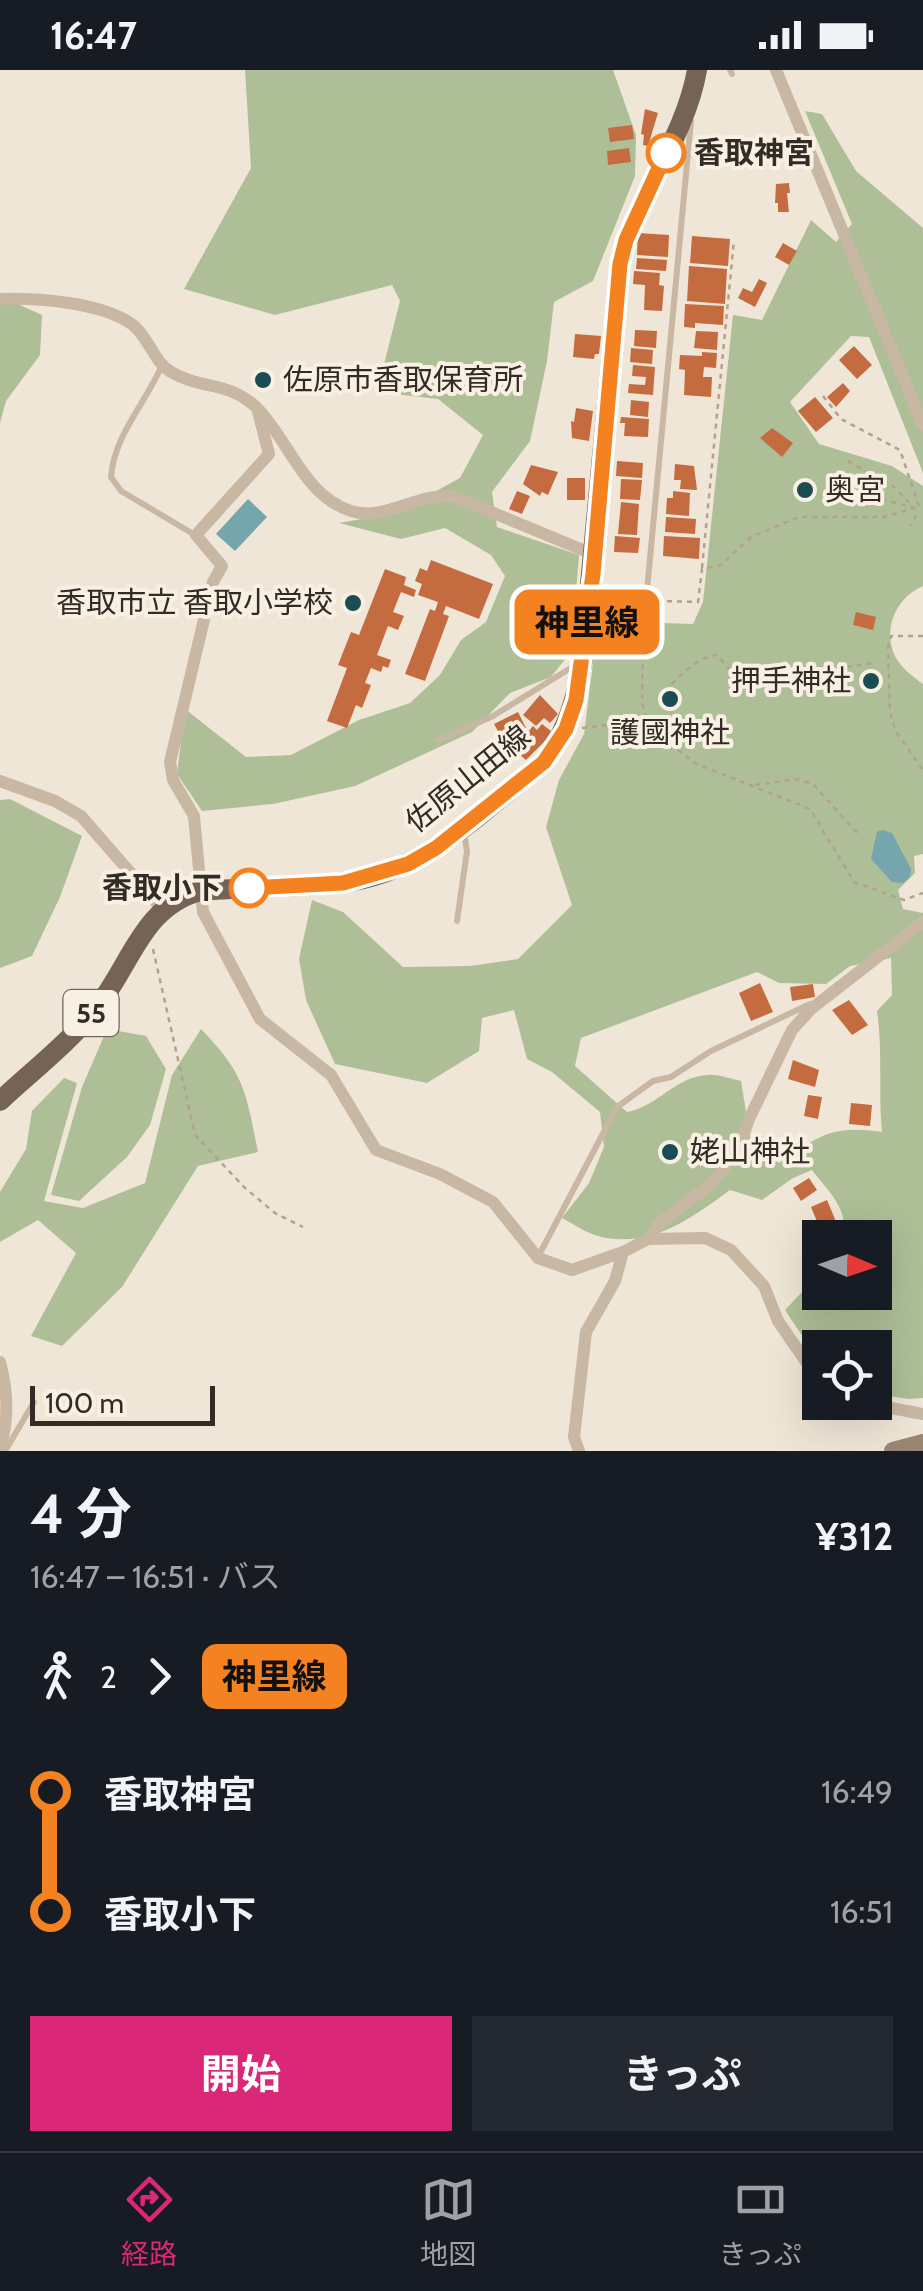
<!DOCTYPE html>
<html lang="ja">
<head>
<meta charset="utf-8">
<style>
  body { margin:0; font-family:Cabin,"Noto Sans JP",sans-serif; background:#242831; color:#f1f3f6; height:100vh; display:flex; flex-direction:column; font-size:38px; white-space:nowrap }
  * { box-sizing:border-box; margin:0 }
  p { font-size:32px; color:#9ea1a6 }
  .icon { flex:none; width:55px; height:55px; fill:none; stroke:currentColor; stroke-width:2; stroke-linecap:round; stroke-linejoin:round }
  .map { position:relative; height:1381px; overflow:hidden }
  .sheet { display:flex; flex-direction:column; background:#171b24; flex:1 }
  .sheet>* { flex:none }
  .badge { padding:0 20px; border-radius:15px; font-size:35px; line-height:65px }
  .needle { width:65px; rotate:92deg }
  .controls { position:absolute; left:802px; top:1150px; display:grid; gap:20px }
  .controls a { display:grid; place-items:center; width:90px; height:90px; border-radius:0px; background:#171b24; box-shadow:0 10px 40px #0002; font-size:50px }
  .scale { position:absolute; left:30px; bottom:25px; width:185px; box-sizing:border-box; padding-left:10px; border:5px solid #332b25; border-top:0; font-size:28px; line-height:35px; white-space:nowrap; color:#332b25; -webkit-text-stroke:8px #f8f0e3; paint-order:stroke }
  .map>.badge { position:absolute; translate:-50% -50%; box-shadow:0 0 0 5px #fff }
  .legs { display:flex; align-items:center; gap:15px; height:110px; padding:0 30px; font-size:32px }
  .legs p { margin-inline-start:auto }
  .head { display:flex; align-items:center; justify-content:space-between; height:170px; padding:0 30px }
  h1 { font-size:55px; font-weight:700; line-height:75px }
  .button { display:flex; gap:20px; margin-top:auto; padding:20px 30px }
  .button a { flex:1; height:115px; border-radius:0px; background:#db2777; color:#fff; font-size:40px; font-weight:700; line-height:115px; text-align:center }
  .button a+a { background:#242831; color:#f1f3f6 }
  ul { padding:0 30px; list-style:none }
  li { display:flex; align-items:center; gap:35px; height:120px; font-size:38px }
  li i { display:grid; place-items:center; width:15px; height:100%; margin:0 12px; background:currentColor }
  li i::after { content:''; width:25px; height:25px; margin:-12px; border:8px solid; border-radius:50%; background:#171b24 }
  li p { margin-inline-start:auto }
  li:first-child i { background:linear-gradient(#0000 50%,currentColor 0) }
  li:last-child i { background:linear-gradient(currentColor 50%,#0000 0) }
  .status { display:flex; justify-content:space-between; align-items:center; height:70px; padding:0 50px; background:#171b24; direction:ltr }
  .status svg { height:28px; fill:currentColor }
  .dock { display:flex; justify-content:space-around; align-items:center; height:140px; border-top:2px solid #363941; background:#171b24; font-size:28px; color:#9ea1a6 }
  .dock a { display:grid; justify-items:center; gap:5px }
  .dock .selected { color:#db2777 }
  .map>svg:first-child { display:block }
</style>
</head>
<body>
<div class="status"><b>16:47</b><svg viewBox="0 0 49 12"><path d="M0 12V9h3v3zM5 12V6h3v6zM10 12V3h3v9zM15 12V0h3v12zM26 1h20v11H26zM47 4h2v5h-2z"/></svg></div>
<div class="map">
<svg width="923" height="1381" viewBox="0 0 923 1381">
  <rect width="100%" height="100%" fill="#f0e6d7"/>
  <path fill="#aebf97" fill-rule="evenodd" d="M245 0H613L636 65 635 106 593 211 554 232 547 291 530 371 492 422 497 457 579 485 571 582 551 607 510 623 472 662 355 716 273 734 202 741 177 704 185 639 246 687 291 685 359 650 410 633 440 605 461 570 486 552 505 506 491 485 445 458 401 469 339 453 396 443 460 408 483 365 438 329 377 322 400 231 392 215 275 245 184 219 251 98Z
    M805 41 822 44 856 101 923 158V403L869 267 851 266 790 332 819 374 892 396 923 416V516C897 527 883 557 894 584 899 596 913 607 923 614V784L914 786 915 803 898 820 903 839 923 843V1328L909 1329 875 1324V1278H820V1283L803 1267 785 1240 820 1203V1222H875V1168L842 1167C851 1141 827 1120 812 1100L793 1108 762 1130 730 1120C693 1147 655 1176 606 1168 591 1166 575 1155 562 1148L589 1113 604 1077 600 1042 552 1002 527 989 514 940 482 948 479 981 427 1013 335 994 306 930 299 889 312 830 343 842 403 897 470 896 518 889 572 835 546 757 559 710 584 664 599 546 631 552 693 554 703 532 733 245 762 250 811 150 836 172 852 154ZM891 888 892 925 877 941C883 981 878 1022 882 1062 832 1055 820 1065 779 1093L751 1073 741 1011C731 1009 718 1004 708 1005 676 1006 657 1037 627 1042L575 996 581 968 757 902 779 913 826 914 850 896Z
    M0 226 42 245 40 285 6 331 0 353Z
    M10 729 82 766 60 827 32 886 0 898V730Z
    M107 959 146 966 166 999 150 1055 127 1087 79 1131 51 1125 82 1017Z
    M201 959C245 1004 246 1022 258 1082L198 1096 122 1217 62 1276 31 1266 76 1183 38 1150 0 1172V1122L26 1079 32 1041 64 1008 77 1013 44 1131 83 1138 145 1113 172 1005Z"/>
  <path fill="#76a6ad" d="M248 429 267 447 235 481 216 464Z
    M882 760 892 763 911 799 910 807 903 813 892 812 871 789 877 762Z"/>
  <path fill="#c56b40" d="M645 39 658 43 648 76 643 75 644 65 641 64Z
    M632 55 634 69 610 72 608 58Z
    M629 78 631 92 608 95 607 81Z
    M789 113 790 123H787L789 142H778V133H775L776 114Z
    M638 163 669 165 668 187 637 185Z
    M692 166 730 169 728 196 690 193Z
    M783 173 797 181 789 195 775 187Z
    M637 188 667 190 666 201 636 199Z
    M689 196 727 199 725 234 687 231Z
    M634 201 660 203 659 215 664 216 662 241 644 240 645 215 633 214Z
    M759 209 767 213 755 237 738 228 743 218 752 222Z
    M685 234 724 236 723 255 695 253V258L684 257Z
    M635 260 657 261 656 278 634 276Z
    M696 261 718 262 717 280 694 278Z
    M575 264 601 266 599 284H595L594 289 573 287Z
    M854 276 872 295 857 309 839 290Z
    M631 278 653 280 652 294 630 292Z
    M702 282 717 283 716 298 704 297 703 307H712L711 327 684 325 685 300 679 299 680 285 702 286Z
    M633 295 655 297 653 325 628 323 629 314 645 315 646 307 632 306Z
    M843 313 850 321 836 337 827 327Z
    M815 327 833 348 816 362 798 341Z
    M631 330 649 332 648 347 630 345Z
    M576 338 593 341 589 371 572 368 571 351 574 352Z
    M621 347 649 349 648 367 624 366 625 353H620Z
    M772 358 793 373 782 387 760 368Z
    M617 391 643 393 642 408 616 406Z
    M675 394 694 396 697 420 680 419 681 410H674Z
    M531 395 558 402 548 425 542 422 540 426 523 414Z
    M567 408H585V430H567Z
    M621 409 642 410 640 430 620 429Z
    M517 421 530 426 522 444 509 439Z
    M673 421 690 423 689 446 666 444 667 428H673Z
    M621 432 639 434 637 465 618 464Z
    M666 447 696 449 695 464 665 462Z
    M615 466 640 468 638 483 614 482Z
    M664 466 700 468 699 489 663 486Z
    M431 490 493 514 479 549 446 536 443 544 449 546 425 611 405 604 430 539 435 541 438 532 418 525 422 514 415 511 420 498 427 501Z
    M385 499 406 507 404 515 416 520 414 527 401 522 393 542 404 546 398 560 388 556 377 585 391 590 388 598 383 596 381 602 371 598 365 613 371 615 362 638 356 635 347 658 327 651 347 598 338 595 351 562 359 565Z
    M856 542 876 547 873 560 853 555Z
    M540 625 558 644 550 653 544 648 536 656 523 645Z
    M518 642 526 658 503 670 494 654Z
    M542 654 551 661 549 667 526 690 513 679 533 656 537 660Z
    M760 913 773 942 751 951 739 923Z
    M813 914 815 927 792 931 790 917Z
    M849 930 868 955 852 965 832 940Z
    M793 990 819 1000 815 1017 788 1009Z
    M808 1025 822 1027 818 1049 804 1046Z
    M851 1033 872 1035 870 1056 849 1054Z
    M809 1108 817 1120 801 1131 793 1118Z
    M827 1130 837 1154 821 1161 811 1137Z"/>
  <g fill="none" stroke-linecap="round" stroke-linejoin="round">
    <path stroke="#b4a18d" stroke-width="2.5" stroke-dasharray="5 5" stroke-linecap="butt" d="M823 326 841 349 900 380 920 439
      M812 420 880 429 912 437
      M914 449 916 446
      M910 454 911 456
      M702 498 734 170
      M657 531 698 532 702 499 721 495 751 467 799 447H884L914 438 893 416 844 389
      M923 566H891L888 577 890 643 896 662 923 700
      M643 574 642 633 647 651 672 676 697 694 810 739 854 812 904 830 923 823
      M800 610 808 603 874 593
      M582 658 644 651
      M672 676 681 665 667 631 666 621C679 606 697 587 717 585L737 608 804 612
      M755 715 797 709 813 714 858 764
      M153 879 195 1065 245 1118 275 1143 303 1157"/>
    <path stroke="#c8b7a3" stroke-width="6" d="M730 0 732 4
      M162 295C146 333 114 365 111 407L121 421 195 465
      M643 563 691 51
      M439 670 493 646 574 596
      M457 851 467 781 464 763
      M539 1185 617 1037 653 1011 671 1007 711 981 810 934
      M5 1381 34 1332"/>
    <path stroke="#c8b7a3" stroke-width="12" d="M776 0 923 355
      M0 229C38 228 102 232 133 255 149 268 154 292 171 302 204 321 231 310 260 341 290 374 305 426 351 441 385 452 419 421 455 427L595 485
      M257 338 269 384 196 465 222 496 213 512 170 692 173 710 194 746 203 842 260 949 331 1005 376 1080 440 1104 493 1132 538 1188 572 1200 623 1182 648 1169 660 1153 710 1115 738 1081 749 1049 792 960 811 939 923 852
      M0 711 55 731 81 746 162 839
      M648 1169 705 1168 731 1180 764 1216 778 1251 820 1312
      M0 1292C8 1321 9 1350 0 1379
      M860 1332 923 1344
      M579 1381 574 1367 586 1262 615 1211 623 1182"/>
    <path stroke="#9b8675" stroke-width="18" d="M893 1381 923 1373"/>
    <path stroke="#756356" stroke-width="20" d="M0 1031C33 1000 73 970 100 933 132 891 144 836 200 821 246 817 294 818 340 813 422 805 483 741 544 692 568 660 576 628 583 589L620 194C636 126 685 69 697 0"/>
  </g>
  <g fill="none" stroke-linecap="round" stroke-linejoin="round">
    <g stroke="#fff" stroke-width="22">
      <path id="line-1" d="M249 818 343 813 408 794 436 778 544 692 566 659 576 630 593 504 620 194 626 170 666 83"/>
    </g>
    <use href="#line-1" stroke="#f58220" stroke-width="15"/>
  </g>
  <g fill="#fff" stroke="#f58220" stroke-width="5">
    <circle cx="666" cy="83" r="18"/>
    <circle cx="249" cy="818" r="18"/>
  </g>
  <g fill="#1b4c54" stroke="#f8f0e3" stroke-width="4">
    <circle cx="263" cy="310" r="10"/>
    <circle cx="805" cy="420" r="10"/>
    <circle cx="353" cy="533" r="10"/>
    <circle cx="871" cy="611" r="10"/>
    <circle cx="670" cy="629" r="10"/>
    <circle cx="670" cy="1082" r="10"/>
  </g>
  <g text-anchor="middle" stroke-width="8" stroke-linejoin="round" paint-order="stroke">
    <rect fill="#f8f0e3" stroke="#6e665e" stroke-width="2.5" x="63.5" y="920" width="55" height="46" rx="8"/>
    <g font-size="28" font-weight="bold" fill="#332b25">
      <text x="91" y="953">55</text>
    </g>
    <g font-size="30" font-weight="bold" fill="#332b25" stroke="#f8f0e3" text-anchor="start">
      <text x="694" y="93">香取神宮</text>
      <text x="222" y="828" text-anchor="end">香取小下</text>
    </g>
    <g font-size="30" fill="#332b25" stroke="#f8f0e3" text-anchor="start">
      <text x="283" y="320">佐原市香取保育所</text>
      <text x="825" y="430">奥宮</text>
      <text x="333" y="543" text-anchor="end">香取市立 香取小学校</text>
      <text x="851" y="621" text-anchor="end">押手神社</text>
      <text x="670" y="673" text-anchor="middle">護國神社</text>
      <text x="690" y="1092">姥山神社</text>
    </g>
    <g font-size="30" fill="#332b25" stroke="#f8f0e3">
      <text transform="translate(468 709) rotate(-39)" y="10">佐原山田線</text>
    </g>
  </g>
</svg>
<div class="controls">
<a><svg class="needle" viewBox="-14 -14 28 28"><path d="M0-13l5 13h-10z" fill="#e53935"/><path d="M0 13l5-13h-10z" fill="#9ea1a6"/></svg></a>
<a><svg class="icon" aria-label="locate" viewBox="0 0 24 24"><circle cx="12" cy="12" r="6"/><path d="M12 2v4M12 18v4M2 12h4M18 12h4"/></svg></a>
</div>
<div class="scale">100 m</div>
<b class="badge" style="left:587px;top:552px;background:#f58220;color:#111">神里線</b>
</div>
<section class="sheet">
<div class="head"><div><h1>4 分</h1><p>16:47 – 16:51 · バス</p></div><b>¥312</b></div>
<div class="legs"><svg class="icon" aria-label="walk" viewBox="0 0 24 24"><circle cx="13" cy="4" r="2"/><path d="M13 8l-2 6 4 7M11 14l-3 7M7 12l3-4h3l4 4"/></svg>2<svg class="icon" aria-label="forward" viewBox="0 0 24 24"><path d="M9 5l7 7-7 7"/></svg><b class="badge" style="background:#f58220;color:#111">神里線</b></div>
<ul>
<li><i style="color:#f58220"></i><b>香取神宮</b><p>16:49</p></li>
<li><i style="color:#f58220"></i><b>香取小下</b><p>16:51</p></li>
</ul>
<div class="button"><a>開始</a><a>きっぷ</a></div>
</section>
<nav class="dock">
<a class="selected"><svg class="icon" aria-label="directions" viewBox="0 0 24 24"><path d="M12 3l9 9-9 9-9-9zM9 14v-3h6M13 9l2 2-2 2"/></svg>経路</a>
<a><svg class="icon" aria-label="map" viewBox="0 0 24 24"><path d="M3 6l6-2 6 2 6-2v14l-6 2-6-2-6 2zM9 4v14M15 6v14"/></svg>地図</a>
<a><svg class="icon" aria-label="tickets" viewBox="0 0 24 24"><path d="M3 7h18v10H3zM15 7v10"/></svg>きっぷ</a>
</nav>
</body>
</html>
